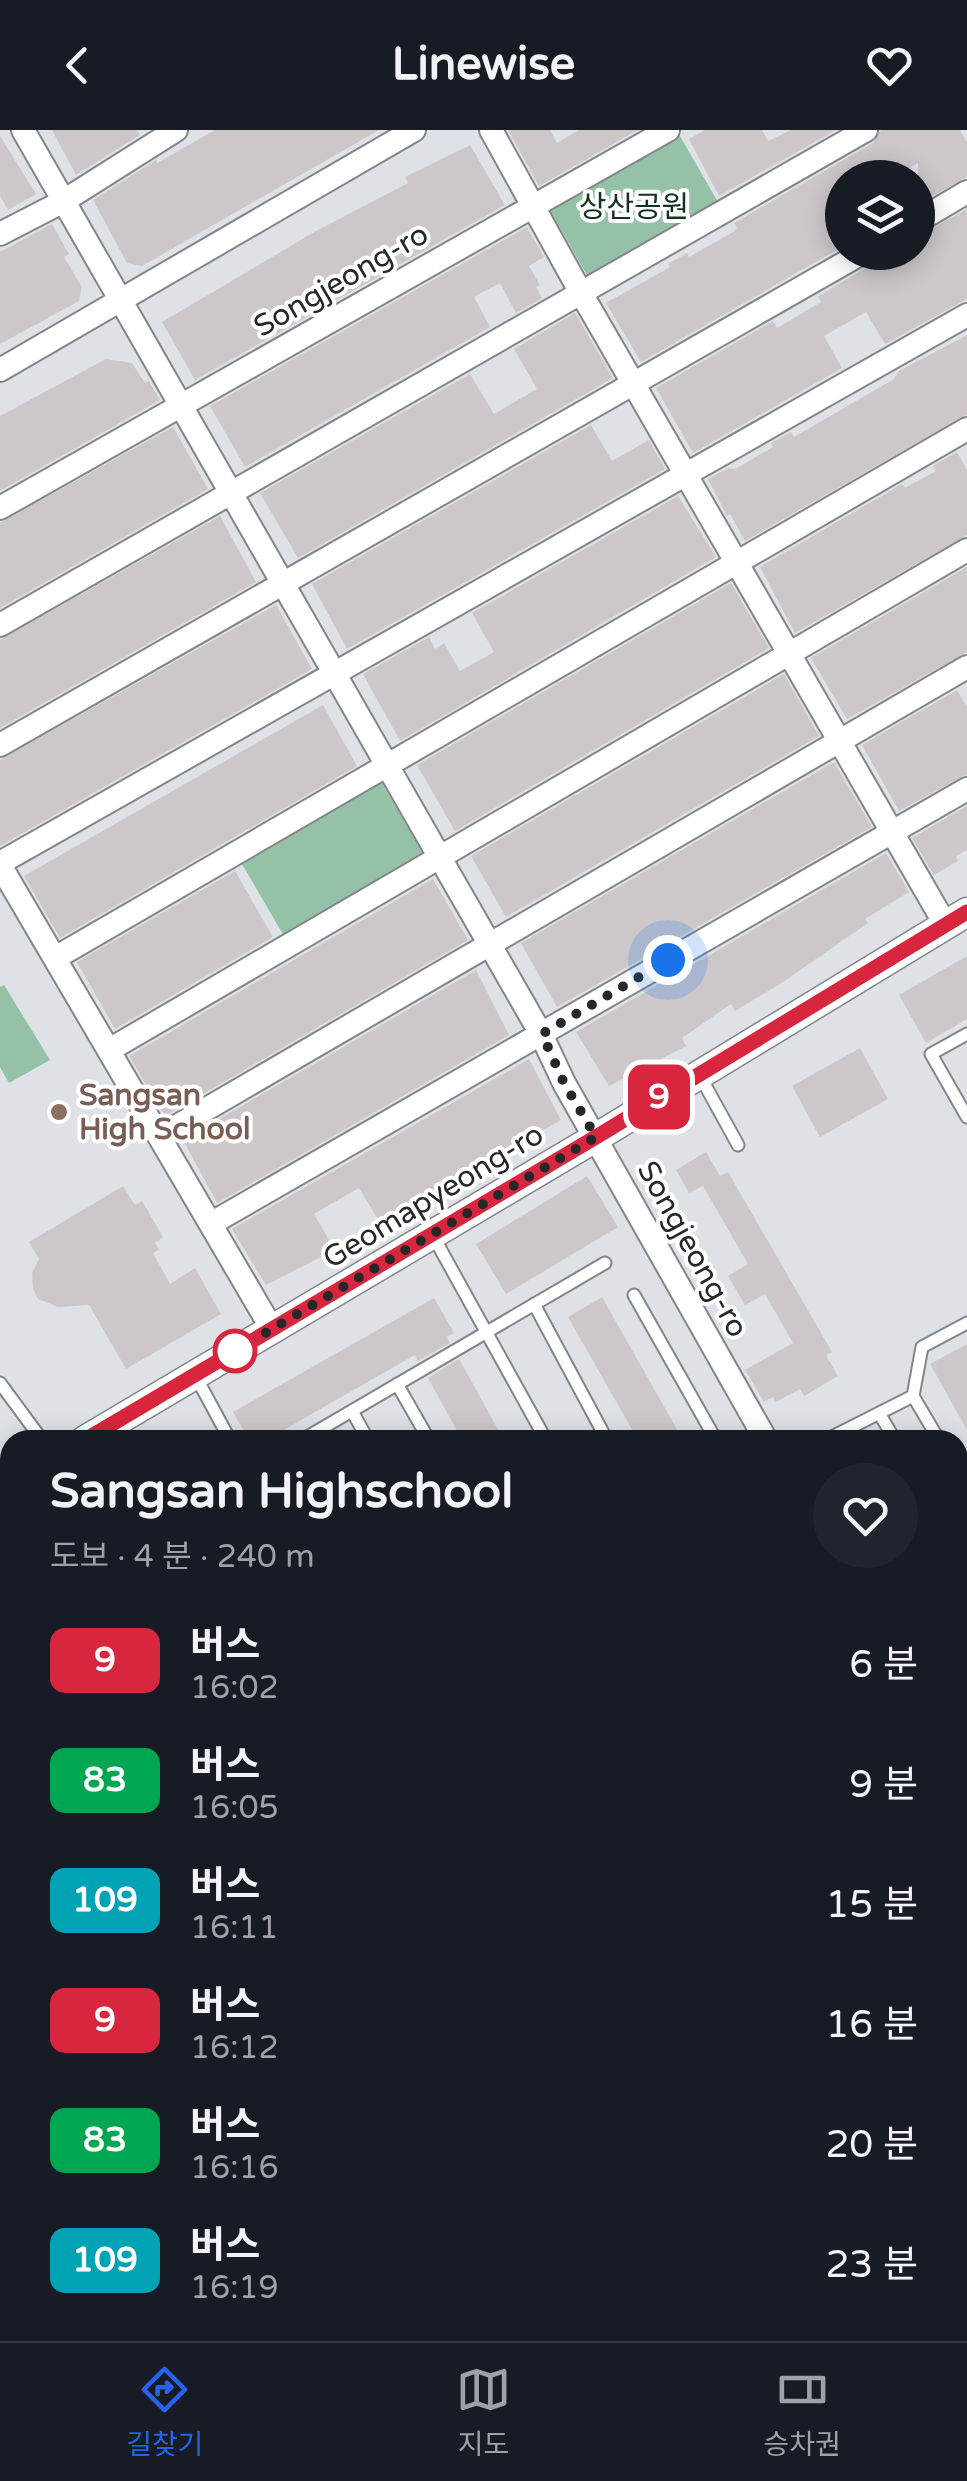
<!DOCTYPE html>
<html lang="ko">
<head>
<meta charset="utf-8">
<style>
  body { margin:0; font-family:"Varela Round","Noto Sans KR",sans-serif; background:#20242c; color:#f1f3f6; height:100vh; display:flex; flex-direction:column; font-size:38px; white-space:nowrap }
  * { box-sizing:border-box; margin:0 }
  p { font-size:32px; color:#9ea1a6 }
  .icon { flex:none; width:55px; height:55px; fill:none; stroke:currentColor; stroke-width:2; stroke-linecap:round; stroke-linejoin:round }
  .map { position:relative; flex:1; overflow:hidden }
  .sheet { position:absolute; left:0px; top:1300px; width:968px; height:912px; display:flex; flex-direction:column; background:#171b24; border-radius:30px 30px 0 0; box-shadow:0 5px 25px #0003 }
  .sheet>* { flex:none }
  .badge { padding:0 20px; border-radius:15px; font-size:35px; line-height:65px }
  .fabs { position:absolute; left:825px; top:30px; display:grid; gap:20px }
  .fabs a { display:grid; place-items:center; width:110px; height:110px; border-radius:50%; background:#171b24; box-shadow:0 5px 25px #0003; font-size:50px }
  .you { position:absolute; width:50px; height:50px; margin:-25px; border:8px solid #fff; border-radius:50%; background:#1a73e8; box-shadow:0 0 0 15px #1a73e833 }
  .map>.badge { position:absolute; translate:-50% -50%; box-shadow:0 0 0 5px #fff }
  .round { display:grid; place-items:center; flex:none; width:105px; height:105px; border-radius:52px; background:#20242c }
  .overview { display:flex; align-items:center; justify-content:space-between; height:170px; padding:0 50px }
  h1 { font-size:48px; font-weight:700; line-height:75px }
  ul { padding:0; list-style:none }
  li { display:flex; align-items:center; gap:30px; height:120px; padding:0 50px }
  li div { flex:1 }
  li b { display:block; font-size:38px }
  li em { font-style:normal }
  li .badge { min-width:110px; font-weight:700; text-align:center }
  header { display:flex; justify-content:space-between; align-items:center; height:130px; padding:0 50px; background:#171b24; font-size:45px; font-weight:700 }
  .tab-bar { display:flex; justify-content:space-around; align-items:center; height:140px; border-top:2px solid #363941; background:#171b24; font-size:28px; color:#9ea1a6 }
  .tab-bar a { display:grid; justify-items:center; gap:5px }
  .tab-bar .current { color:#2563eb }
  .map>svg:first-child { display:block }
</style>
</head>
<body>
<header><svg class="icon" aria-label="back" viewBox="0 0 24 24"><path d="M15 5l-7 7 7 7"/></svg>Linewise<svg class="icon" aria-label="heart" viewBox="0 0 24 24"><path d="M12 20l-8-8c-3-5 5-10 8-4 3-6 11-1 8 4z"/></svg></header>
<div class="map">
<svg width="967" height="2211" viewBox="0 0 967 2211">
  <rect width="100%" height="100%" fill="#dee2e7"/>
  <path fill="#95c1a6" d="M677 1 722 79 592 154 547 75Z
    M379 648 424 725 284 806 239 729Z
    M4 855 50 930 9 953 0 937V857Z
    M967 1838V2039L958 2023V1843Z"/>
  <path fill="#cdc7ca" d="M52 0H137L140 5 76 45Z
    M215 0H379L142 136 127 133 93 70 156 30 157 33Z
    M508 0H550L557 13 579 0H638L539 56Z
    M705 0H762L768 11 791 0H836L719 66 689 9Z
    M881 0H960L967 12V47L918 74V33L892 48H842V117L641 232 606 173 670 137 668 134 687 123 689 127 733 102 737 98 734 93 873 13Z
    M0 6 36 64 8 80 0 66Z
    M470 15 505 75 195 250 162 192 316 101 408 53 405 47Z
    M967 79V169L885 214 866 182 824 206 842 238 693 323 656 258 773 191 777 198 821 172 818 166 871 135 879 122H918V106Z
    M52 94 69 124 64 127 82 157 79 171 0 214V122Z
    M527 97 544 127 529 136 540 155 536 157 542 168 516 183 500 153 474 167 490 197 245 337 210 276Z
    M575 183 613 248 298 428 260 363 470 244 494 284 537 259 514 219Z
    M967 205V284L745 411 730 384 727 386 708 349 728 338 735 339 773 317 771 313 791 302 794 307 894 249 899 241Z
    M106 229 132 233 145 253 149 251 160 270 0 361V286Z
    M591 295 612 331 649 310 665 339 347 519 312 454Z
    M173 297 208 359 0 478V393Z
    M957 322 967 340V405L795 503 760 437 902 354 905 358 936 341 933 336Z
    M678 366 716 427 400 611 363 544 429 507 435 519 444 513 460 541 494 522 472 483Z
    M220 386 256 452 0 598V510Z
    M967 437V522L847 589 811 528Z
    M731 453 769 518 455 701 417 635Z
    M276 475 312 539 0 716V630Z
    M784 544 819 606 506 787 471 726Z
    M957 560 967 577V644L899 681 862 615Z
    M323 575 357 636 60 808 24 746Z
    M834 632 872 697 557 877 521 813Z
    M967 676V720L956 726 958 731 934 745 912 708Z
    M886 723 909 762 865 789 868 793 783 852 735 881 731 874 682 908 686 916 609 956 576 902Z
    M235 741 273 807 115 899 77 832Z
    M433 749 468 810 165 986 129 926Z
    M967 826V889L926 913 899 865Z
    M476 840 509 905 217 1073 183 1010Z
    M860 918 888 969 820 1007 792 956Z
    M529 929 561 990 379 1091 359 1058 314 1084 335 1120 266 1155 232 1099Z
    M706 1022 720 1046 728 1042 832 1222 826 1225 838 1246 804 1266 800 1259 776 1272 773 1267 764 1272 745 1240 793 1213 765 1164 745 1175 728 1146 748 1134 703 1056 689 1063 676 1040Z
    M587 1046 618 1097 506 1164 476 1114Z
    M123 1056 135 1075 142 1071 163 1107 155 1113 159 1120 153 1123 170 1154 195 1138 221 1184 126 1239 89 1175 58 1177 38 1169 33 1159 32 1143 39 1129 29 1112Z
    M602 1167 683 1310H638L568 1187Z
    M434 1168 454 1203 447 1207 450 1213 418 1231 415 1225 266 1310H249L233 1282Z
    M967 1214V1300L930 1234Z
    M459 1229 504 1310H462L428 1248Z"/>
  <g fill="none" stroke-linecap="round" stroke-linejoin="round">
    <g stroke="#82858a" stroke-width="15">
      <path id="service" d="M967 904 931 924 967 987
        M700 946 738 1015
        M432 1104 546 1310
        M634 1165 716 1310
        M534 1174 607 1310
        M195 1245 230 1310
        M0 1253 42 1310
        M397 1254 429 1310
        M913 1266 939 1310
        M352 1281 368 1310
        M879 1283 895 1310
        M302 1310 605 1133
        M826 1310 913 1266 922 1217 967 1193
        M958 1342 967 1359
        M0 1396 10 1412
        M958 1416 967 1432
        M0 1650 5 1659 10 1656
        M0 1791 10 1809
        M643 2202 648 2211
        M743 2202 748 2211
        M792 2202 796 2211
        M507 2211 512 2208 547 2211
        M596 2211 608 2202"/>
    </g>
    <g stroke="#82858a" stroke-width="26">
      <path id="minor" d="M23 0 541 904 564 953 766 1310
        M491 0 581 163 945 794
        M918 91 967 62
        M0 104 62 72 176 0
        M0 240 414 0
        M0 378 668 0
        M0 495 866 0
        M0 615 864 122
        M0 733 967 185
        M0 735 272 1199
        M55 828 967 299
        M109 920 967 420
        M160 1006 967 537
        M212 1093 967 659
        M958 1540 967 1534
        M958 1645 967 1661
        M0 1856 10 1865
        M388 2202 397 2211
        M119 2211 127 2202
        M429 2211 448 2202"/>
    </g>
    <g stroke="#82858a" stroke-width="31">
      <path id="tertiary" d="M85 1310 597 1007 967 782
        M0 1361 10 1355
        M958 2189 967 2178
        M938 2211 945 2202"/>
    </g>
    <use href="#service" stroke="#fff" stroke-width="11"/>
    <use href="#minor" stroke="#fff" stroke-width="22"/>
    <use href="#tertiary" stroke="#fff" stroke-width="28"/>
  </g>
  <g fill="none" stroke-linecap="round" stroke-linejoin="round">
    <g stroke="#fff" stroke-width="22">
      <path id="line" d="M85 1310 596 1007 967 782"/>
    </g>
    <use href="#line" stroke="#d7263d" stroke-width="15"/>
    <path stroke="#252729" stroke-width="10" stroke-dasharray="0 18" d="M235 1221 596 1007 564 953 542 904 668 830"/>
  </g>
  <circle fill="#8d6e63" stroke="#fff" stroke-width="4" cx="59" cy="982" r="10"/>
  <circle fill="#fff" stroke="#d7263d" stroke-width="5" cx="235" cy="1221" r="20"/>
  <g text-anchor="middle" stroke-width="8" stroke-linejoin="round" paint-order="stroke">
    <g font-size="30" fill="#133121" stroke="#fff">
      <text x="634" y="87">상산공원</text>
    </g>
    <g font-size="30" fill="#252729" stroke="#fff">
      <text transform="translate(341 150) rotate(-30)" y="10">Songjeong-ro</text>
      <text transform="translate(433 1066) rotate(-31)" y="10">Geomapyeong-ro</text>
      <text transform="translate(693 1119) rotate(61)" y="10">Songjeong-ro</text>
    </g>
    <g font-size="30" font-weight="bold" fill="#785e54" stroke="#fff" text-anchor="start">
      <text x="79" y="975">Sangsan<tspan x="79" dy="34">High School</tspan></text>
    </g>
  </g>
</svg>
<div class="fabs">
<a><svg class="icon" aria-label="layers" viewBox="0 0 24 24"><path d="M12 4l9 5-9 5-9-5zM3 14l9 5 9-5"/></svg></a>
</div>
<div class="you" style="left:668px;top:830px"></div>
<b class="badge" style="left:659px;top:967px;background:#d7263d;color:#fff">9</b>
<section class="sheet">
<div class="overview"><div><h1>Sangsan Highschool</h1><p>도보 · 4 분 · 240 m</p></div><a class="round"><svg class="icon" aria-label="heart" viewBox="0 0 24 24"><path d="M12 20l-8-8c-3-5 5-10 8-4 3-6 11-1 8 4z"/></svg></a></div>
<ul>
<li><span class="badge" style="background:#d7263d;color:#fff">9</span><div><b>버스</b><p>16:02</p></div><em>6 분</em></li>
<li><span class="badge" style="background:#00a651;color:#fff">83</span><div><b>버스</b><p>16:05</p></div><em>9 분</em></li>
<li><span class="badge" style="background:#00a3b4;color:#fff">109</span><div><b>버스</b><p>16:11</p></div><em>15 분</em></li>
<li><span class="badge" style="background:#d7263d;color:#fff">9</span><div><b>버스</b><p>16:12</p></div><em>16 분</em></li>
<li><span class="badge" style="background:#00a651;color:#fff">83</span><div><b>버스</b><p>16:16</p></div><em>20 분</em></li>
<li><span class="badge" style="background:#00a3b4;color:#fff">109</span><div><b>버스</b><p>16:19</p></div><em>23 분</em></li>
</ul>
</section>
</div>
<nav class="tab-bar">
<a class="current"><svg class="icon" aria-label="directions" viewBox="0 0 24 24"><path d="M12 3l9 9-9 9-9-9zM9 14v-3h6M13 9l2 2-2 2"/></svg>길찾기</a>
<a><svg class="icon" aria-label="map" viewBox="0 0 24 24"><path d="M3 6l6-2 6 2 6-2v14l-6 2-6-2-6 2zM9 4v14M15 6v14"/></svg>지도</a>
<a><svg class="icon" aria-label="tickets" viewBox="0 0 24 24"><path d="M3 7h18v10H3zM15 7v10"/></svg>승차권</a>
</nav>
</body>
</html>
